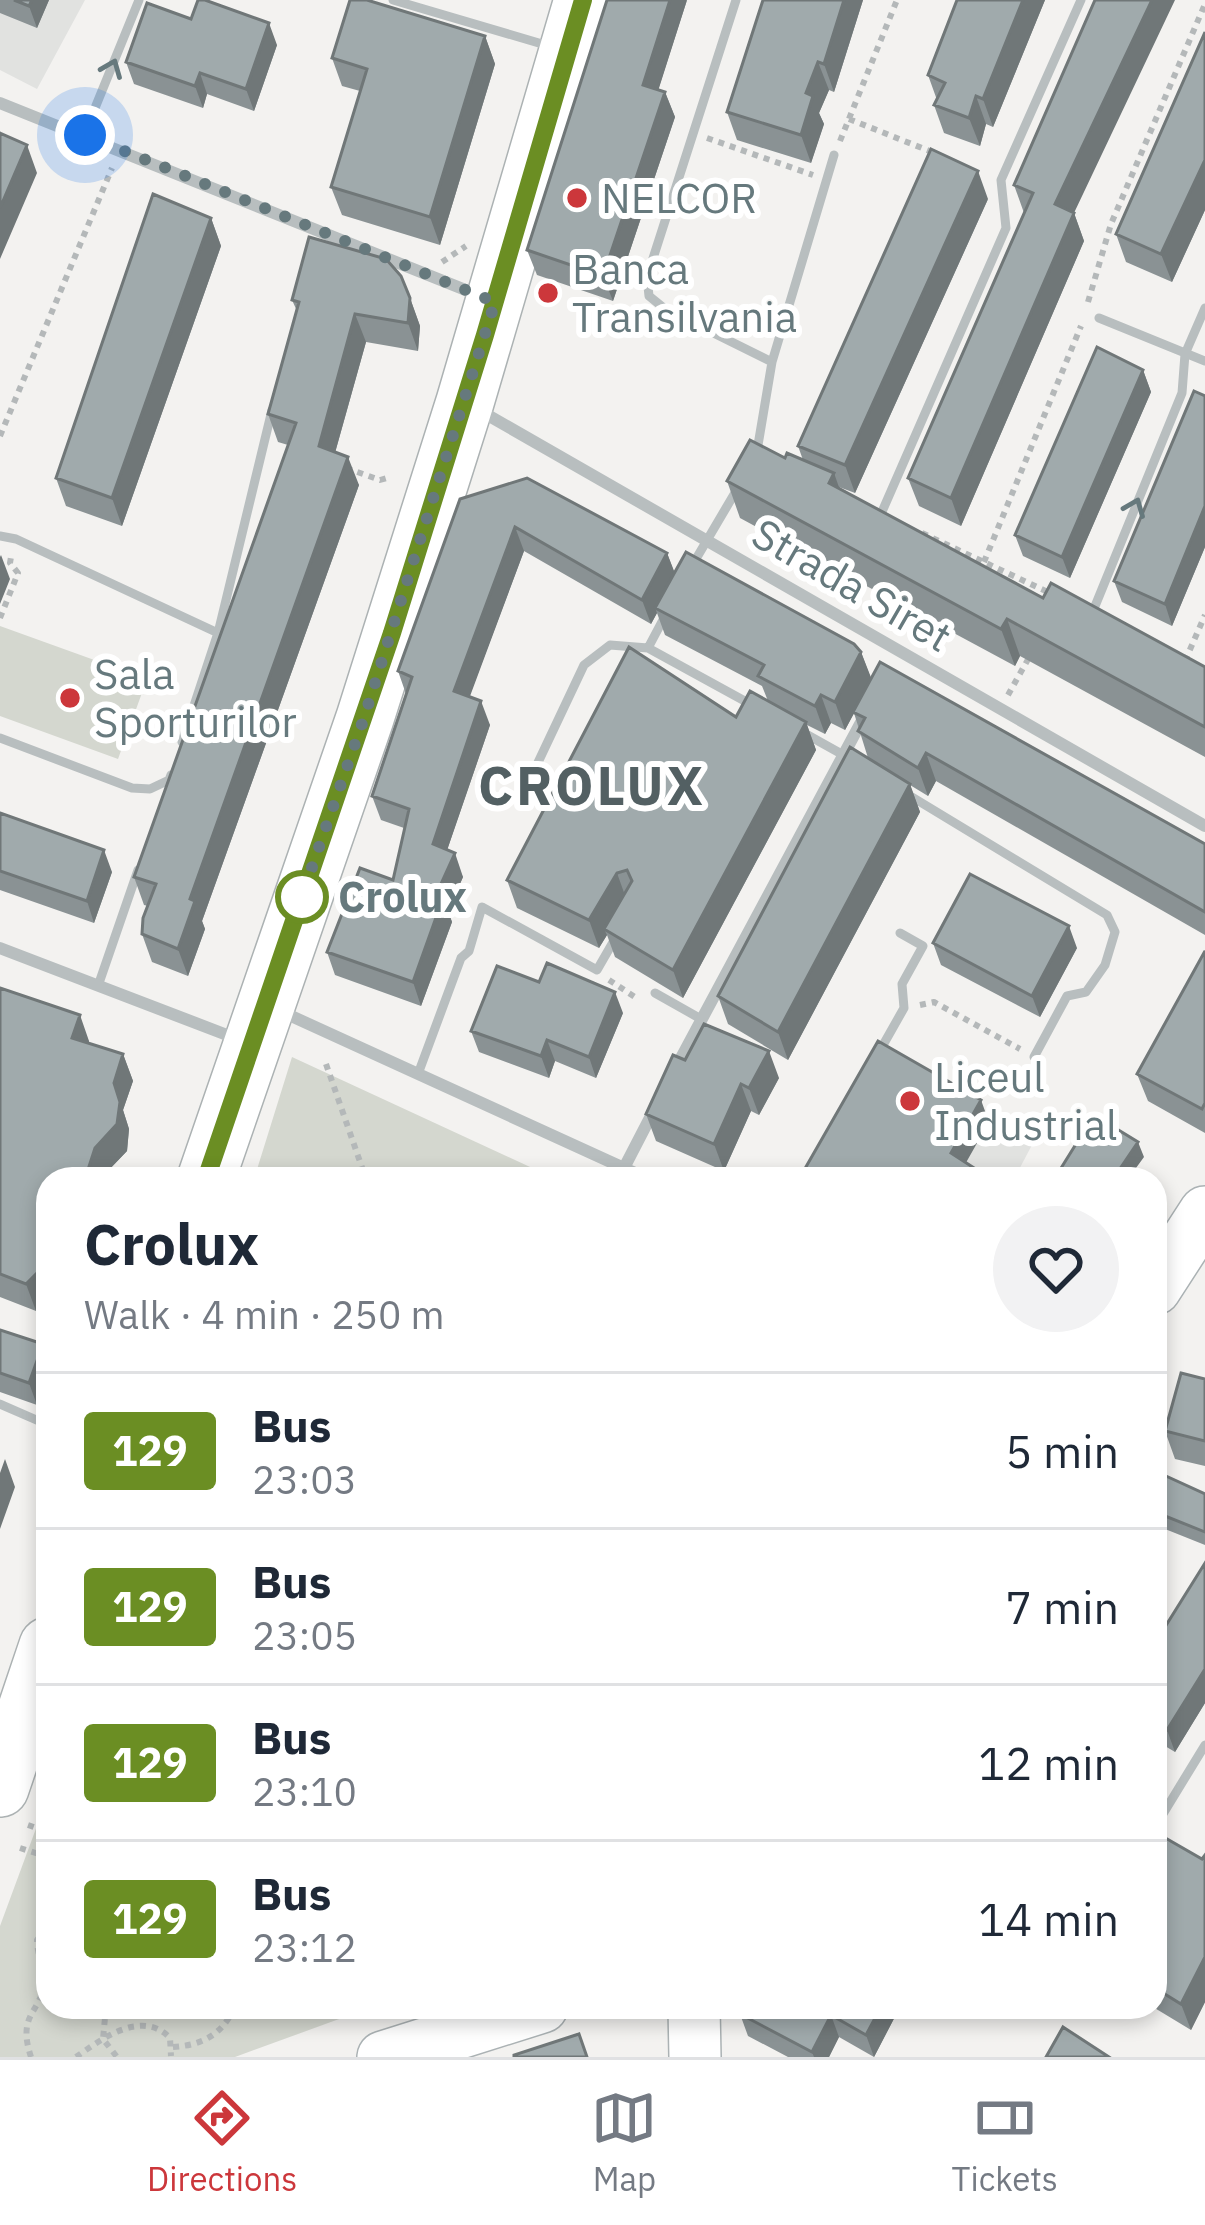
<!DOCTYPE html>
<html lang="en">
<head>
<meta charset="utf-8">
<style>
  body { margin:0; font-family:"IBM Plex Sans",sans-serif; background:#f2f2f3; color:#1f2937; height:100vh; display:flex; flex-direction:column; font-size:45px; white-space:nowrap }
  * { box-sizing:border-box; margin:0 }
  p { font-size:39px; color:#747a83 }
  .icon { flex:none; width:66px; height:66px; fill:none; stroke:currentColor; stroke-width:2; stroke-linecap:round; stroke-linejoin:round }
  .map { position:relative; flex:1; overflow:hidden }
  .panel { position:absolute; left:36px; top:1167px; width:1131px; height:852px; display:flex; flex-direction:column; background:#fff; border-radius:36px; box-shadow:0 6px 18px #0003 }
  .panel>* { flex:none }
  .badge { padding:0 24px; border-radius:9px; font-size:42px; line-height:78px }
  .you { position:absolute; width:60px; height:60px; margin:-30px; border:9px solid #fff; border-radius:50%; background:#1a73e8; box-shadow:0 0 0 18px #1a73e833 }
  .map>.badge { position:absolute; translate:-50% -50%; box-shadow:0 0 0 6px #fff }
  .round { display:grid; place-items:center; flex:none; width:126px; height:126px; border-radius:63px; background:#f2f2f3 }
  .overview { display:flex; align-items:center; justify-content:space-between; height:204px; padding:0 48px }
  h1 { font-size:57px; font-weight:700; line-height:90px }
  ul { padding:0; list-style:none }
  li { display:flex; align-items:center; gap:36px; height:156px; padding:0 48px; border-top:3px solid #e0e1e3 }
  li div { flex:1 }
  li b { display:block; font-size:45px }
  li em { font-style:normal }
  li .badge { min-width:132px; font-weight:700; text-align:center }
  .dock { display:flex; justify-content:space-around; align-items:center; height:168px; border-top:3px solid #e0e1e3; background:#fff; font-size:33px; color:#747a83 }
  .dock a { display:grid; justify-items:center; gap:6px }
  .dock .selected { color:#cc373b }
  .map>svg:first-child { display:block }
</style>
</head>
<body>
<div class="map">
<svg width="1205" height="2057" viewBox="0 0 1205 2057">
  <rect width="100%" height="100%" fill="#f3f2f0"/>
  <path fill="#e1e2e0" d="M0 0H85L37 89 0 70Z
    M885 1059 1033 1143 1014 1179H817Z"/>
  <path fill="#d4d7cf" d="M0 626 147 679 118 759 0 716Z
    M292 1057 556 1179H254Z
    M48 1796V2007H372L235 2057H0V1926Z"/>
  <g fill="none" stroke-linecap="round" stroke-linejoin="round">
    <g stroke="#abb2b4" stroke-width="54">
      <path id="secondary" d="M1155 1289 1205 1212
        M694 2007 695 2057
        M383 2057 542 2007"/>
    </g>
    <g stroke="#acb2b3" stroke-width="60">
      <path id="primary" d="M206 1179 365 718 465 402 583 0
        M0 1788 48 1646"/>
    </g>
    <path stroke="#b4b8b9" stroke-width="6" stroke-dasharray="6 6" stroke-linecap="butt" d="M849 119 937 154
      M707 138 813 175
      M840 141 897 0
      M442 262 466 246
      M1088 302 1111 224 1205 4
      M0 436 112 168
      M346 468 380 480 390 477
      M922 533 1052 594
      M984 562 1081 326
      M0 618 18 573 10 563 11 557
      M1185 661 1205 615
      M1008 695 1031 654
      M609 980 638 999
      M920 1005 934 1002 1020 1049
      M326 1064 366 1179
      M560 1179 562 1173
      M28 1825 48 1832
      M20 1848 48 1857
      M106 2007 103 2039 117 2057
      M173 2047C204 2045 222 2034 235 2007
      M31 2057C16 2012 43 2013 44 1980 44 1966 37 1955 37 1940L48 1926
      M76 2057C103 2038 142 2009 170 2038L171 2056"/>
    <path stroke="#b8bebf" stroke-width="9" d="M393 0 549 46
      M736 0 647 277 649 296 665 309 772 362 757 451
      M84 135 139 0
      M1099 318 1205 361
      M772 362 834 155
      M876 512 881 514 1006 228 1001 180 1081 0
      M0 536 16 539 218 633 272 410
      M693 564 736 491
      M1091 616 1182 393 1185 354 1205 308
      M648 648 665 616
      M804 733 847 757
      M0 738 132 788 150 789 169 780 171 775
      M182 742 218 633
      M533 773 584 665 610 645 648 648 752 705
      M907 794 1107 915 1115 932 1105 965 1086 992 1067 996 1034 1057
      M98 986 138 870
      M655 993 701 1019
      M878 1054 904 1008 902 984 923 946 900 933
      M418 1074 461 958 469 951 482 907 597 970 616 937
      M0 1404 48 1425
      M42 1419 48 1401
      M1155 1827 1205 1745"/>
    <path stroke="#b8bebf" stroke-width="12" d="M0 103 483 297
      M477 409 1205 826
      M0 948 240 1040
      M278 1010 648 1179
      M674 1071 866 713
      M624 1168 654 1110"/>
    <use href="#secondary" stroke="#fff" stroke-width="51"/>
    <use href="#primary" stroke="#fff" stroke-width="57"/>
  </g>
  <path fill="#8a9294" d="M0 0H49L37 28 0 13Z
    M687 0 658 90 665 92 675 117 613 301 537 275 527 250Z
    M763 0H863L834 92 829 90 819 113 824 124 811 163 737 140 727 112Z
    M957 0H1045L993 127 986 124 980 146 944 133 934 105 937 100 928 75Z
    M191 19 277 45 254 111 207 94 203 108 134 84 126 62Z
    M1205 32V210L1172 282 1126 262 1116 234Z
    M485 36 495 64 440 245 342 215 331 187 360 91 342 86 332 58Z
    M1014 185 1074 213 1084 241 961 526 919 506 908 478 1024 213Z
    M988 199 855 493 839 487 840 488 1043 598 1205 667V757L1020 656 1015 666 740 518 727 481 785 458 803 460 798 446Z
    M211 218 221 246 122 526 66 506 56 478Z
    M410 298 420 326 418 351 366 342 335 453 359 485 202 921 205 929 188 976 152 962 142 934 148 906 144 905 134 877 288 445 278 442 268 414 297 311 292 300Z
    M1143 370 1151 392 1070 578 1023 556 1015 535Z
    M1205 396V547L1172 626 1122 602 1114 581Z
    M460 499 667 553 674 572 861 652 871 679 1205 844V935L936 781 928 796 910 785 920 812 788 1060 728 1024 718 996 868 758 854 713 845 730 831 723 825 734 807 725 816 750 683 998 615 957 607 935 599 948 517 908 507 880 736 717 768 701 762 686 665 635 657 613 651 624 524 551 469 697 490 725 447 850 463 877 448 911 452 922 421 1006 335 975 327 952 393 880 404 828 381 820 372 796 406 694 398 671Z
    M0 813 112 872 94 923 0 890Z
    M933 943 1077 948 1040 1017 941 965Z
    M1205 950V1133L1148 1101 1137 1074Z
    M0 988 89 1041V1043L123 1054 133 1081 123 1110 129 1129 127 1151 104 1175 48 1179V1298L36 1311 0 1297Z
    M623 1013 596 1078 555 1061 549 1078 479 1052 471 1031Z
    M685 1060 779 1078 759 1115 751 1111 724 1171 656 1141 646 1114Z
    M0 1330 48 1359V1373L37 1405 0 1392Z
    M1205 1379V1466L1175 1459 1165 1431Z
    M1155 1471 1205 1494V1545L1155 1525Z
    M1205 1563V1703L1175 1752 1155 1740V1643Z
    M1155 1832 1202 1859 1205 1855V2002L1191 2030 1153 2007H1155Z
    M744 2007H900L874 2057 839 2037 829 2057H788L748 2036 740 2014Z"/>
  <path fill="#707778" d="M32 0H49L37 28 29 6Z
    M670 0H687L652 110 643 85Z
    M844 0H863L834 92 824 64Z
    M1023 0H1045L993 127 983 99Z
    M1152 0H1175L1074 213 1084 241 961 526 951 498 1055 204Z
    M269 23 277 45 254 111 246 89Z
    M485 36 495 64 440 245 430 217Z
    M818 62 829 90 819 113 824 124 811 163 801 135 806 93Z
    M200 73 207 94 203 108 195 86Z
    M665 92 675 117 613 301 603 276Z
    M976 96 986 124 980 146 969 118Z
    M27 145 37 173 0 259V208Z
    M1205 160V210L1172 282 1161 254Z
    M978 171 988 199 855 493 845 465Z
    M211 218 221 246 122 526 112 498Z
    M410 298 420 326 418 351 408 323Z
    M355 314 366 342 329 474 319 446Z
    M1143 370 1151 392 1070 578 1062 557Z
    M348 457 359 485 202 921 205 929 188 976 178 949 190 899Z
    M834 473 847 510 829 483Z
    M1205 506V547L1172 626 1165 604Z
    M515 527 524 551 463 715 454 691Z
    M667 553 676 576 655 608 657 613 651 624 642 600Z
    M1 555 10 579 0 604V557Z
    M1007 619 1020 656 1015 666 1001 629Z
    M861 652 872 680 845 730 835 702Z
    M821 695 831 723 825 734 815 706Z
    M481 701 490 725 441 868 433 844Z
    M806 722 816 750 683 998 673 970Z
    M926 753 936 781 928 796 918 768Z
    M910 784 920 812 788 1060 778 1032Z
    M104 850 112 872 94 923 87 901Z
    M455 853 463 877 448 911 452 922 421 1006 413 982 436 895Z
    M617 873 627 901 604 929 607 935 599 948 589 920Z
    M1069 926 1077 948 1040 1017 1032 996Z
    M615 992 623 1013 596 1078 589 1057Z
    M80 1015 89 1041 82 1065 72 1038Z
    M547 1040 555 1061 549 1078 541 1056Z
    M769 1051 779 1078 759 1115 749 1088Z
    M123 1054 133 1081 123 1110 129 1129 127 1151 104 1175 103 1179H85Z
    M741 1084 751 1111 724 1171 714 1144Z
    M981 1100 989 1122 959 1175 951 1153Z
    M1138 1142 1144 1157 1128 1179H1113Z
    M48 1262V1298L36 1311 26 1284Z
    M43 1344 48 1359V1373L37 1405 29 1383Z
    M5 1459 15 1487 0 1529V1473Z
    M1205 1669V1703L1175 1752 1167 1730Z
    M1205 1957V2002L1191 2030 1181 2004Z
    M881 2007H900L874 2057 866 2035Z
    M831 2015 839 2037 829 2057H814L812 2052Z"/>
  <path fill="#a0aaac" stroke="#707778" stroke-width="3" d="M14 0H32L29 6Z
    M198 0H205L269 23 246 89 200 73 195 86 126 62 147 3 191 19Z
    M350 0H367L485 36 430 217 331 187 367 69 332 58Z
    M607 0H670L643 85 665 92 603 276 527 250Z
    M763 0H844L824 64 818 62 806 93 813 96 801 135 727 112Z
    M957 0H1023L983 99 976 96 969 118 934 105 945 83 928 75Z
    M1095 0H1152L1055 204 1074 213 951 498 908 478 1033 193 1014 185Z
    M1205 32V160L1161 254 1116 234Z
    M0 133 27 145 0 208Z
    M931 149 978 171 845 465 798 446Z
    M153 194 211 218 112 498 56 478Z
    M309 237 386 259 401 276 410 298 408 323 355 314 319 446 348 457 190 899 195 901 178 949 142 934 143 918 156 884 134 877 296 423 268 414 299 302 292 300Z
    M1097 347 1143 370 1062 557 1015 535Z
    M1194 391 1205 396V506L1165 604 1114 581Z
    M750 440 785 458 787 453 834 473 829 483 1043 598 1051 583 1205 667V727L1007 619 1001 629 727 481Z
    M527 478 667 553 642 600 515 527 454 691 481 701 433 844 455 853 436 895 443 898 413 982 327 952 360 868 393 880 409 809 372 796 412 677 398 671 460 499Z
    M686 552 854 644 861 652 835 702 821 695 815 706 758 676 764 665 655 608Z
    M629 647 736 717 750 691 806 722 673 970 604 929 632 881 627 870 617 873 589 920 507 880Z
    M880 662 1205 844V912L926 753 918 768 858 731 865 718 853 712Z
    M850 747 910 784 778 1032 718 996Z
    M0 813 104 850 87 901 0 871Z
    M970 874 1069 926 1032 996 933 943Z
    M1205 951V1103L1202 1109 1137 1074Z
    M547 963 615 992 589 1057 547 1040 541 1056 471 1031 497 966 539 982Z
    M0 988 80 1015 72 1038 123 1054 114 1083 120 1102 117 1124 95 1148 85 1179H48V1262L26 1284 0 1274Z
    M704 1024 769 1051 749 1088 741 1084 714 1144 646 1114 673 1055 685 1060Z
    M878 1041 981 1100 951 1153 991 1179H799Z
    M1094 1115 1138 1142 1113 1179H1068L1058 1173Z
    M0 1330 43 1344 29 1383 0 1373Z
    M1181 1373 1205 1379V1441L1165 1431Z
    M1155 1471 1205 1494V1532L1155 1512Z
    M1205 1563V1669L1167 1730 1155 1723V1643Z
    M1155 1832 1202 1859 1205 1855V1957L1181 2004 1155 1988Z
    M744 2007H881L866 2035 831 2015 812 2052 740 2014Z
    M1063 2027 1109 2057H1046Z
    M579 2034 587 2057H514V2055Z"/>
  <defs><path id="oneway-chevron" d="M-2-3.5L2.5 0L-2 3.5" fill="none" stroke-width="1.6" stroke-linecap="round" stroke-linejoin="round" transform="scale(3)"/></defs>
  <g stroke="#66797d">
    <use href="#oneway-chevron" transform="translate(112 68) rotate(-68)"/>
    <use href="#oneway-chevron" transform="translate(1135 507) rotate(-68)"/>
  </g>
  <g fill="none" stroke-linecap="round" stroke-linejoin="round">
    <g stroke="#fff" stroke-width="27">
      <path id="line" d="M206 1179 392 633 485 335 583 0"/>
    </g>
    <use href="#line" stroke="#6b8e23" stroke-width="18"/>
    <path stroke="#66797d" stroke-width="12" stroke-dasharray="0 21.6" d="M85 135 495 302 364 718 295 916 302 897"/>
  </g>
  <g fill="#cc373b" stroke="#fff" stroke-width="4.5">
    <circle cx="577" cy="198" r="12"/>
    <circle cx="548" cy="293" r="12"/>
    <circle cx="70" cy="698" r="12"/>
    <circle cx="910" cy="1101" r="12"/>
  </g>
  <circle fill="#fff" stroke="#6b8e23" stroke-width="6" cx="302" cy="897" r="24"/>
  <g text-anchor="middle" stroke-width="12" stroke-linejoin="round" paint-order="stroke">
    <g font-size="42" fill="#66797d" stroke="#fff" text-anchor="start">
      <text x="601" y="213">NELCOR</text>
      <text x="572" y="284">Banca<tspan x="572" dy="48">Transilvania</tspan></text>
      <text x="94" y="689">Sala<tspan x="94" dy="48">Sporturilor</tspan></text>
      <text x="934" y="1092">Liceul<tspan x="934" dy="48">Industrial</tspan></text>
    </g>
    <g font-size="42" fill="#66797d" stroke="#fff">
      <text transform="translate(852 585) rotate(30)" y="15">Strada Siret</text>
    </g>
    <g font-size="42" font-weight="bold" fill="#66797d" stroke="#fff" text-anchor="start">
      <text x="338" y="912">Crolux</text>
    </g>
    <g font-size="54" font-weight="bold" letter-spacing="3" fill="#536063" stroke="#fff">
      <text x="592" y="805">CROLUX</text>
    </g>
  </g>
</svg>
<div class="you" style="left:85px;top:135px"></div>
<section class="panel">
<div class="overview"><div><h1>Crolux</h1><p>Walk · 4 min · 250 m</p></div><a class="round"><svg class="icon" aria-label="heart" viewBox="0 0 24 24"><path d="M12 20l-8-8c-3-5 5-10 8-4 3-6 11-1 8 4z"/></svg></a></div>
<ul>
<li><span class="badge" style="background:#6b8e23;color:#fff">129</span><div><b>Bus</b><p>23:03</p></div><em>5 min</em></li>
<li><span class="badge" style="background:#6b8e23;color:#fff">129</span><div><b>Bus</b><p>23:05</p></div><em>7 min</em></li>
<li><span class="badge" style="background:#6b8e23;color:#fff">129</span><div><b>Bus</b><p>23:10</p></div><em>12 min</em></li>
<li><span class="badge" style="background:#6b8e23;color:#fff">129</span><div><b>Bus</b><p>23:12</p></div><em>14 min</em></li>
</ul>
</section>
</div>
<nav class="dock">
<a class="selected"><svg class="icon" aria-label="directions" viewBox="0 0 24 24"><path d="M12 3l9 9-9 9-9-9zM9 14v-3h6M13 9l2 2-2 2"/></svg>Directions</a>
<a><svg class="icon" aria-label="map" viewBox="0 0 24 24"><path d="M3 6l6-2 6 2 6-2v14l-6 2-6-2-6 2zM9 4v14M15 6v14"/></svg>Map</a>
<a><svg class="icon" aria-label="tickets" viewBox="0 0 24 24"><path d="M3 7h18v10H3zM15 7v10"/></svg>Tickets</a>
</nav>
</body>
</html>
